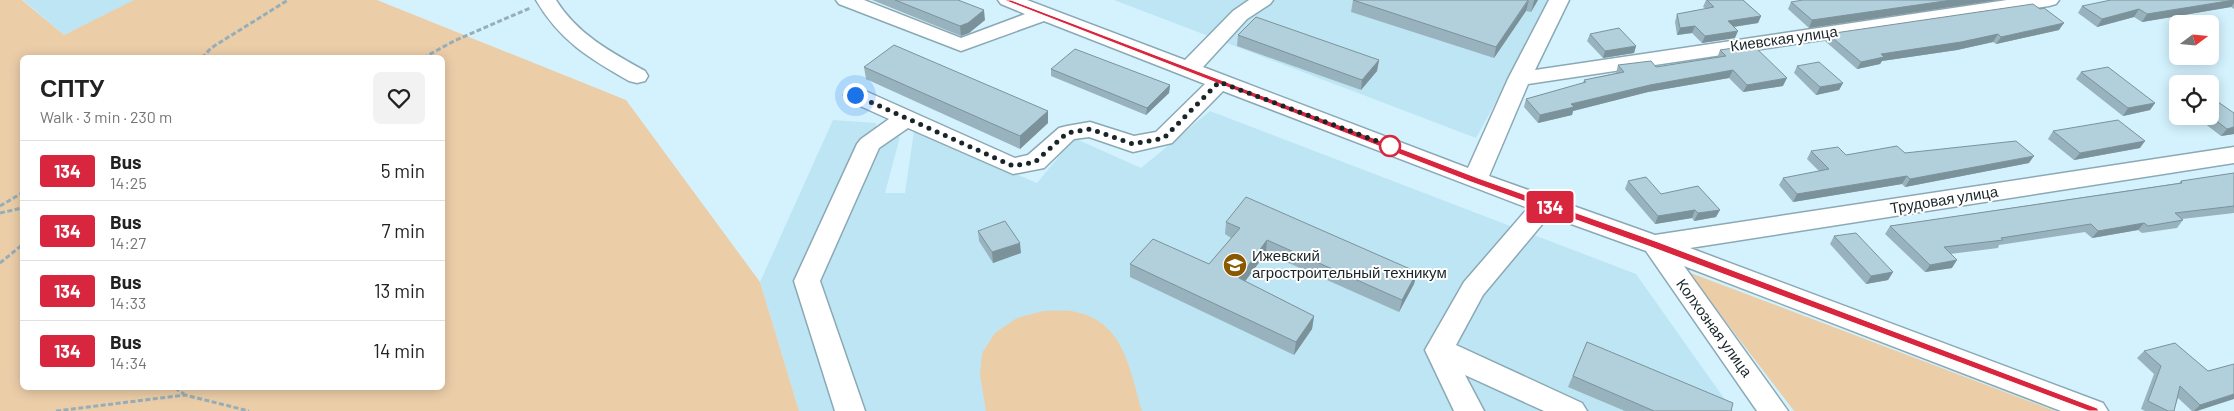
<!DOCTYPE html>
<html lang="en">
<head>
<meta charset="utf-8">
<style>
  body { margin:0; font-family:Barlow,sans-serif; background:#f2f2f2; color:#222; height:100vh; display:flex; flex-direction:column; font-size:19px; white-space:nowrap }
  * { box-sizing:border-box; margin:0 }
  p { font-size:16px; color:#767676 }
  .icon { flex:none; width:28px; height:28px; fill:none; stroke:currentColor; stroke-width:2; stroke-linecap:round; stroke-linejoin:round }
  .map { position:relative; flex:1; overflow:hidden }
  .side { position:absolute; left:20px; top:55px; width:425px; height:335px; display:flex; flex-direction:column; background:#fff; border-radius:8px; box-shadow:0 2px 12px #0003 }
  .side>* { flex:none }
  .badge { padding:0 10px; border-radius:4px; font-size:18px; line-height:32px }
  .needle { width:32px; rotate:74deg }
  .buttons { position:absolute; left:2169px; top:15px; display:grid; gap:10px }
  .buttons a { display:grid; place-items:center; width:50px; height:50px; border-radius:8px; background:#fff; box-shadow:0 2px 12px #0003; font-size:25px }
  .you { position:absolute; width:25px; height:25px; margin:-12px; border:4px solid #fff; border-radius:50%; background:#1a73e8; box-shadow:0 0 0 8px #1a73e833 }
  .map>.badge { position:absolute; translate:-50% -50%; box-shadow:0 0 0 2px #fff }
  .round { display:grid; place-items:center; flex:none; width:52px; height:52px; border-radius:8px; background:#f2f2f2 }
  .summary { display:flex; align-items:center; justify-content:space-between; height:85px; padding:0 20px }
  h1 { font-size:24px; font-weight:800; line-height:38px }
  ul { padding:0; list-style:none }
  li { display:flex; align-items:center; gap:15px; height:60px; padding:0 20px; border-top:1px solid #e0e0e0 }
  li div { flex:1 }
  li b { display:block; font-size:19px }
  li em { font-style:normal }
  li .badge { min-width:55px; font-weight:700; text-align:center }
  .map>svg:first-child { display:block }
</style>
</head>
<body>
<div class="map">
<svg width="2234" height="411" viewBox="0 0 2234 411">
  <rect width="100%" height="100%" fill="#d3f2fe"/>
  <path fill="#bee5f4" d="M23 0H136L64 35Z
    M1114 0H1552L1476 138Z
    M1210 111 1636 274 1733 411H799L760 282 833 120 876 123V130L900 137 885 193H905L914 131 1037 183 1074 138 1141 168Z"/>
  <path fill="#ebcda8" fill-rule="evenodd" d="M0 0H22L64 35 134 0H377L626 100 760 282 799 411H0ZM22 58H442V388H22Z
    M1688 272 2055 411H1794Z
    M1043 311C1052 311 1062 310 1070 311 1124 319 1129 367 1142 411H986L980 375 982 353 995 333 1017 318Z"/>
  <g fill="none" stroke-linecap="round" stroke-linejoin="round">
    <g stroke="#8ba9b5" stroke-width="3">
      <path id="minor" d="M536 0H556C577 34 611 52 645 71L648 76 645 81 637 83 629 81C589 58 560 41 536 0Z
        M836 0H864L961 38 1025 14 1001 4 998 0H1027L1185 60 1233 11 1249 0H1273L1270 4 1247 19 1203 67 1468 168 1508 79 1549 0H1569L1535 70 2007 0H2059L2056 4 2049 6 1528 84 1489 176 1655 235 2234 147V163L1690 248 2103 403 2108 411H2061L1684 266 1788 411H1757L1646 251 1549 216 1483 295 1456 345 1582 403 1587 411H1544L1465 375 1484 411H1454L1425 350 1464 282 1528 208 1223 91 1172 143 1133 152 1089 137 1074 139 1044 168 1013 174 908 128 879 148 820 281 865 411H835L794 281 857 144 861 139 889 119 847 100 844 95 847 90 855 88 863 90 1015 158 1028 155 1059 128 1067 126 1090 122 1134 136 1156 132 1205 84 1044 21 961 51 839 4Z"/>
    </g>
    <path stroke="#96aeb8" stroke-width="3" stroke-dasharray="5 2.5" stroke-linecap="butt" d="M202 58 211 48 288 0
      M423 58 454 41 530 8
      M0 206 22 193
      M0 213 22 208
      M0 263 22 245
      M175 388 184 394
      M56 411 185 395 249 411"/>
    <use href="#minor" fill="#fff" fill-rule="evenodd"/>
  </g>
  <path fill="#98b3bd" d="M872 0H958L985 20 969 33 961 36Z
    M1353 0H1538L1531 12 1526 11 1494 58 1351 12Z
    M1706 0H1743L1761 16 1758 23 1734 27 1735 38 1702 43 1692 33 1677 35 1675 22 1677 14 1706 9 1703 7Z
    M1998 0 1809 28 1788 9 1791 2Z
    M2234 0V9L2231 7 2142 22 2134 17 2097 27 2078 13 2082 6Z
    M2059 30 1996 44 1993 42 1957 50 1882 61 1880 64 1857 69 1825 41 1828 34Z
    M1590 34 1636 46 1634 53 1603 58 1587 41Z
    M1238 35 1379 60 1377 71 1361 90 1237 46Z
    M1720 50 1783 86 1743 92 1729 78 1648 92 1573 111 1572 115 1538 123 1524 107 1526 99 1583 83 1584 80 1616 73 1618 65 1656 67 1717 58Z
    M1797 66 1843 83 1839 90 1816 95 1794 73Z
    M864 67 1048 111V123L1020 149 866 79Z
    M1051 69 1170 85 1169 93 1146 115 1051 76Z
    M2081 72 2155 103 2150 110 2123 116 2076 79Z
    M2210 104 2234 113V134L2221 136 2195 116H2210Z
    M2053 131 2140 148 2074 160 2048 139Z
    M1811 151 1846 155 1905 153 2029 163 1905 187 1902 184 1793 202 1779 185 1783 178 1819 171 1807 159Z
    M2234 173V213L2182 219 2183 220 2177 228 2142 233 2138 230 2092 238 2085 232 1999 245 1998 248 1950 254 1952 268 1925 272 1885 234 1890 226 2179 183 2181 181Z
    M1628 181 1661 194 1716 217 1694 221 1692 218 1655 224 1625 189Z
    M1226 222 1417 272 1414 284 1399 312 1266 253 1245 281 1314 316 1312 329 1294 355 1130 277V264H1209L1231 238 1225 234Z
    M978 231 1021 253 993 263 979 241Z
    M1834 236 1893 272 1888 280 1866 284 1830 244Z
    M1587 342 1731 411H1625L1568 387Z
    M2144 351 2208 371 2234 364 2197 411H2192L2178 398 2174 411H2145L2141 409 2154 374 2137 358Z"/>
  <path fill="#7c929a" d="M1529 0 1526 11 1494 58 1496 47Z
    M1534 0H1538L1531 12 1534 1Z
    M1952 0H1998L1809 28 1812 20Z
    M2234 0V3L2231 7 2142 22 2147 14Z
    M2139 9 2134 17 2097 27 2102 19Z
    M984 10 985 20 969 33 961 36 960 26Z
    M1761 16 1758 23 1725 28 1728 21Z
    M2064 23 2059 30 1996 44 2001 37Z
    M1695 26 1692 33 1677 35 1680 28Z
    M1738 31 1735 38 1702 43 1705 36Z
    M1998 34 1993 42 1957 50 1882 61 1880 64 1857 69 1861 62 1881 54Z
    M1636 46 1634 53 1603 58 1605 51Z
    M1379 60 1377 71 1361 90 1362 80Z
    M1733 70 1729 78 1648 92 1573 111 1572 115 1538 123 1540 115 1571 104 1650 85Z
    M1787 78 1783 86 1743 92 1747 85Z
    M1843 83 1839 90 1816 95 1820 87Z
    M1170 85 1169 93 1146 115 1147 108Z
    M2155 103 2150 110 2123 116 2128 108Z
    M1048 111V123L1020 149V136Z
    M2234 127V134L2221 136 2227 129Z
    M2145 141 2140 148 2074 160 2080 153Z
    M2034 156 2029 163 1905 187 1910 179Z
    M1907 176 1902 184 1793 202 1797 194Z
    M1695 210 1692 218 1655 224 1658 216Z
    M1720 210 1716 217 1694 221 1698 213Z
    M2144 223 2138 230 2092 238 2098 231Z
    M1267 240 1266 253 1238 291 1239 278Z
    M1020 243 1021 253 993 263 992 252Z
    M1957 260 1952 268 1925 272 1930 265Z
    M1417 272 1414 284 1399 312 1402 300Z
    M1893 272 1888 280 1866 284 1871 276Z
    M1314 316 1312 329 1294 355 1296 342Z
    M2234 394V399L2197 411H2194L2200 405Z"/>
  <path fill="#b1d0dc" stroke="#7c929a" d="M895 0H958L984 10 968 23 960 26Z
    M1353 0H1528L1496 47Z
    M1707 0H1743L1761 16 1728 21 1738 31 1705 36 1695 26 1680 28 1677 14 1714 7Z
    M1803 0H1952L1812 20 1791 2Z
    M2111 0H2234L2147 14 2139 9 2102 19 2082 6Z
    M2033 4 2040 9 2044 8 2064 23 2001 37 1998 34 1961 42 1881 54 1884 57 1861 62 1828 34Z
    M1256 17 1379 60 1362 80 1238 35Z
    M1619 28 1636 46 1605 51 1590 34Z
    M894 45 1048 111 1020 136 864 67Z
    M1753 45 1787 78 1747 85 1733 70 1650 85 1571 104 1574 107 1540 115 1526 99 1586 82 1584 80 1624 72 1618 65 1651 61 1656 67 1726 56 1720 50Z
    M1075 49 1170 85 1147 108 1051 69Z
    M1819 62 1843 83 1820 87 1797 66Z
    M2108 67 2155 103 2128 108 2081 72Z
    M2218 102 2234 113V127L2227 129 2210 116V104Z
    M2118 120 2145 141 2080 153 2053 131Z
    M2016 141 2034 156 1910 179 1907 176 1797 194 1783 178 1829 169 1811 151 1838 147 1846 155 1897 146 1905 153Z
    M2234 173V206L2175 213 2183 220 2148 226 2144 223 2098 231 2091 224 2001 238 2003 240 1944 247 1957 260 1930 265 1890 226 2182 183 2181 181Z
    M1646 177 1661 194 1698 186 1720 210 1698 213 1695 210 1658 216 1628 181Z
    M1246 197 1417 272 1402 300 1267 240 1239 278 1314 316 1296 342 1130 264 1153 239 1209 264 1240 228 1226 222Z
    M1005 221 1020 243 992 252 978 231Z
    M1856 233 1893 272 1871 276 1834 236Z
    M1587 342 1733 403 1731 411H1654L1573 376Z
    M2175 343 2208 371 2234 364V394L2200 405 2180 386 2174 411H2168L2148 401 2161 366 2144 351Z"/>
  <path fill="#d7263d" stroke="#fff" d="M1004 0H1011L1478 178 1658 242 2097 408 2099 411H2089L1651 247 1471 182Z"/>
  <g fill="none" stroke-linecap="round" stroke-linejoin="round">
    <path stroke="#192529" stroke-width="5" stroke-dasharray="0 9" d="M855 95 1013 166 1035 162 1067 133 1090 129 1133 144 1164 138 1219 82 1393 147 1390 146"/>
  </g>
  <defs>
    <g id="university-disc" transform="scale(1.25)"><circle r="9.5" fill="#8a5900" stroke="#fff"/><path d="M0-5L7-2L0 1L-7-2ZM-4 1L0 2.5L4 1V4Q0 6-4 4Z" fill="#fff"/></g>
  </defs>
  <g fill-rule="evenodd">
    <use href="#university-disc" x="1235" y="265"/>
  </g>
  <circle fill="#fff" stroke="#d7263d" stroke-width="2.5" cx="1390" cy="146" r="10"/>
  <g text-anchor="middle" stroke-width="4" stroke-linejoin="round" paint-order="stroke">
    <g font-size="15" fill="#192529" stroke="#fff">
      <text transform="translate(1784 39) rotate(-8)" y="5">Киевская улица</text>
      <text transform="translate(1944 200) rotate(-9)" y="5">Трудовая улица</text>
      <text transform="translate(1714 328) rotate(54)" y="5">Колхозная улица</text>
    </g>
    <g font-size="15" fill="#192529" stroke="#fff" text-anchor="start">
      <text x="1252" y="261">Ижевский<tspan x="1252" dy="17">агростроительный техникум</tspan></text>
    </g>
  </g>
</svg>
<div class="buttons">
<a><svg class="needle" viewBox="-14 -14 28 28"><path d="M0-13l5 13h-10z" fill="#e53935"/><path d="M0 13l5-13h-10z" fill="#767676"/></svg></a>
<a><svg class="icon" aria-label="locate" viewBox="0 0 24 24"><circle cx="12" cy="12" r="6"/><path d="M12 2v4M12 18v4M2 12h4M18 12h4"/></svg></a>
</div>
<div class="you" style="left:855px;top:95px"></div>
<b class="badge" style="left:1550px;top:207px;background:#d7263d;color:#fff">134</b>
<section class="side">
<div class="summary"><div><h1>СПТУ</h1><p>Walk · 3 min · 230 m</p></div><a class="round"><svg class="icon" aria-label="heart" viewBox="0 0 24 24"><path d="M12 20l-8-8c-3-5 5-10 8-4 3-6 11-1 8 4z"/></svg></a></div>
<ul>
<li><span class="badge" style="background:#d7263d;color:#fff">134</span><div><b>Bus</b><p>14:25</p></div><em>5 min</em></li>
<li><span class="badge" style="background:#d7263d;color:#fff">134</span><div><b>Bus</b><p>14:27</p></div><em>7 min</em></li>
<li><span class="badge" style="background:#d7263d;color:#fff">134</span><div><b>Bus</b><p>14:33</p></div><em>13 min</em></li>
<li><span class="badge" style="background:#d7263d;color:#fff">134</span><div><b>Bus</b><p>14:34</p></div><em>14 min</em></li>
</ul>
</section>
</div>
</body>
</html>
